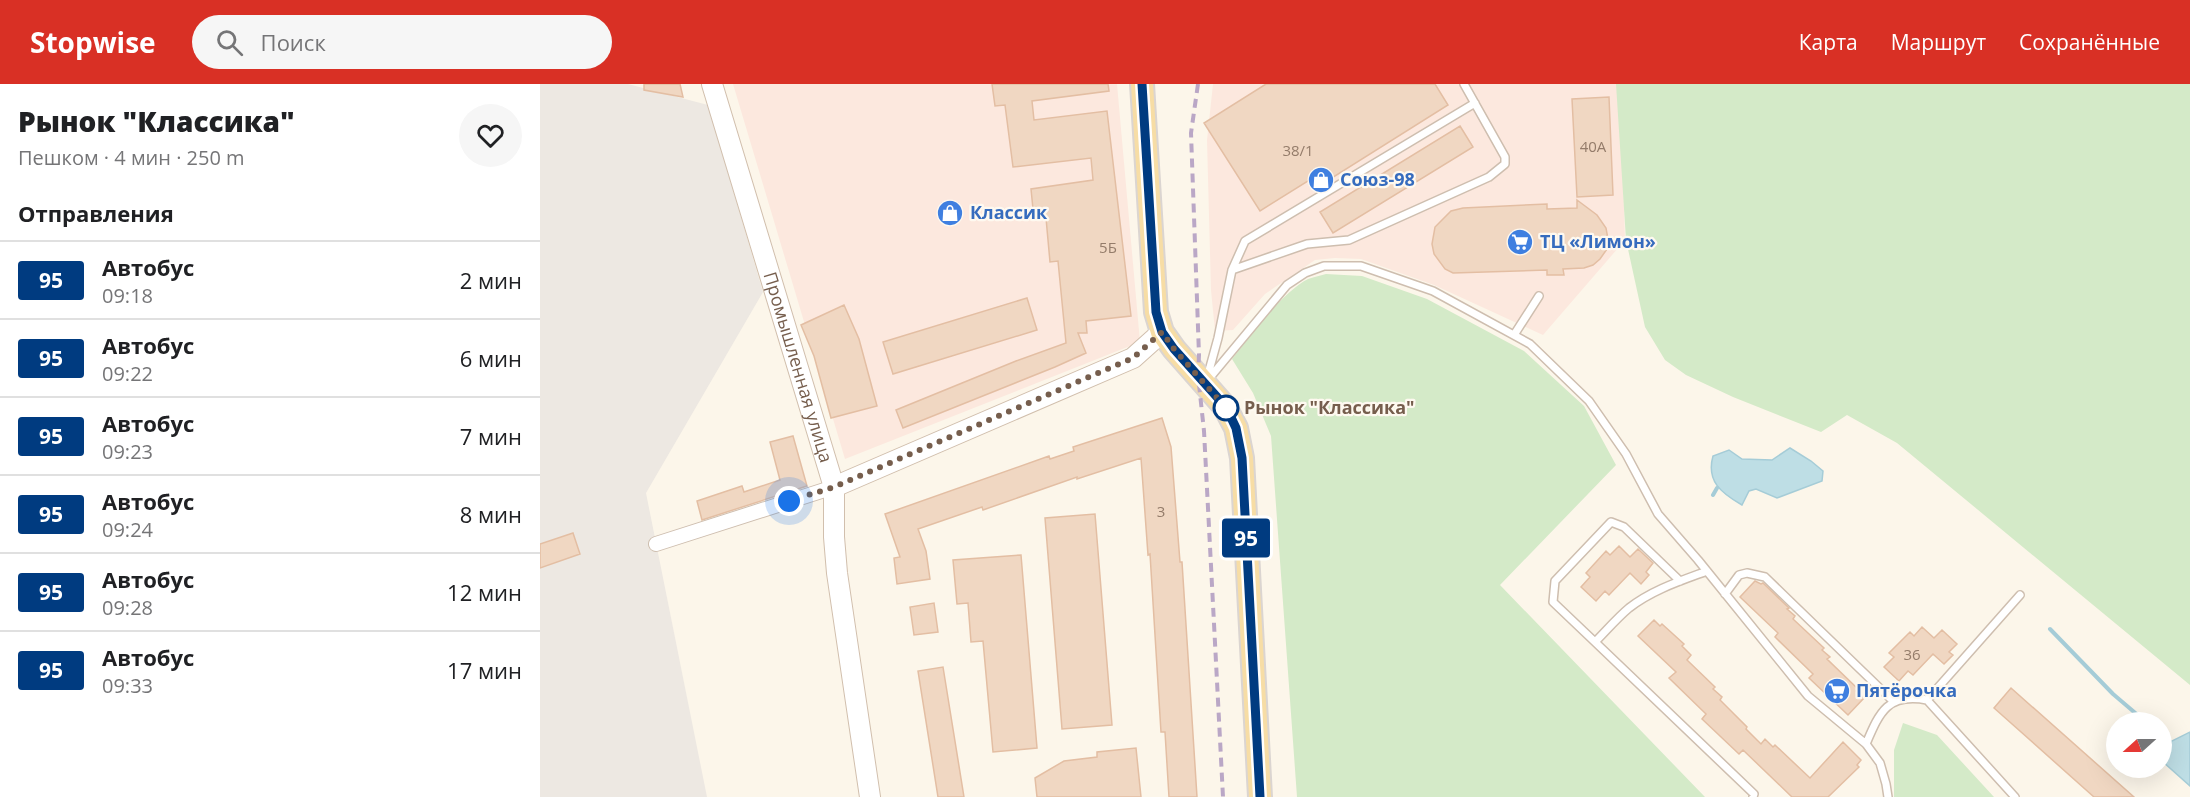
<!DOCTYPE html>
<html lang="ru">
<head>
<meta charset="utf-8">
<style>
  body { margin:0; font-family:"Open Sans",sans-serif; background:#f6f6f6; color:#202124; height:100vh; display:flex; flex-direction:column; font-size:22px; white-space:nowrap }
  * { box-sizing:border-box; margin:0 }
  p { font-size:20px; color:#757577 }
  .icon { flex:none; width:33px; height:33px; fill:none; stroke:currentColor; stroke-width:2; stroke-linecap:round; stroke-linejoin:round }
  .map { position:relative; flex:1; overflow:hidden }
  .details { display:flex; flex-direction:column; background:#fff; width:540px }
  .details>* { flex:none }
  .badge { padding:0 12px; border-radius:4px; font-size:21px; line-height:39px }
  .needle { width:39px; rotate:249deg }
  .controls { position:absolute; left:1566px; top:628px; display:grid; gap:12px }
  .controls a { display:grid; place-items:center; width:66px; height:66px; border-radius:50%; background:#fff; box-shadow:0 6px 24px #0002; font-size:30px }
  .you { position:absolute; width:30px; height:30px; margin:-15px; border:4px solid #fff; border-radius:50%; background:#1a73e8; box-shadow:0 0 0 9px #1a73e833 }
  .map>.badge { position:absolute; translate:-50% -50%; box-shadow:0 0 0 3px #fff }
  h2 { padding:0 18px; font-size:22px; line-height:54px }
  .round { display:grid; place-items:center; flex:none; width:63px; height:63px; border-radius:32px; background:#f6f6f6 }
  .overview { display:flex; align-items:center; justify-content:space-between; height:102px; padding:0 18px }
  h1 { font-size:28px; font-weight:800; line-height:45px }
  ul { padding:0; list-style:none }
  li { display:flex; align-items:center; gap:18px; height:78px; padding:0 18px; border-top:2px solid #e0e0e0 }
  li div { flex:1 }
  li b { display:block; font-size:22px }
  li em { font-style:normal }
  li .badge { min-width:66px; font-weight:700; text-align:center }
  header { display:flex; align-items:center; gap:36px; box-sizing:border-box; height:84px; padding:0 30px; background:#d93025; color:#fff }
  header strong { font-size:28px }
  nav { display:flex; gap:33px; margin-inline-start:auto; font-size:21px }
  .search { width:420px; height:54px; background:#f6f6f6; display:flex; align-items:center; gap:15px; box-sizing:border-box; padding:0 21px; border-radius:33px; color:#757577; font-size:22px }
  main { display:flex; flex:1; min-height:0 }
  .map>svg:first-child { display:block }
</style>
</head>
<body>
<header>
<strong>Stopwise</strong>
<div class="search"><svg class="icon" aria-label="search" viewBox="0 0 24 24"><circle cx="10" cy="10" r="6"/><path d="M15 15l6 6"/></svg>Поиск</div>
<nav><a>Карта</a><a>Маршрут</a><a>Сохранённые</a></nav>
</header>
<main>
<section class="details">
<div class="overview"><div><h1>Рынок &quot;Классика&quot;</h1><p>Пешком · 4 мин · 250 m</p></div><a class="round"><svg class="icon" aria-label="heart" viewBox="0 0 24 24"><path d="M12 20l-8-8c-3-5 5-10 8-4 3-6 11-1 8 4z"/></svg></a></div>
<h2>Отправления</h2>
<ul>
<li><span class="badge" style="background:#003b80;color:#fff">95</span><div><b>Автобус</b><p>09:18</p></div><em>2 мин</em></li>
<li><span class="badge" style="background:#003b80;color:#fff">95</span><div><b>Автобус</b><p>09:22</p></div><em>6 мин</em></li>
<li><span class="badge" style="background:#003b80;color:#fff">95</span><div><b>Автобус</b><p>09:23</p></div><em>7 мин</em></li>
<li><span class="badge" style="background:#003b80;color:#fff">95</span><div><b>Автобус</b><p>09:24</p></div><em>8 мин</em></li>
<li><span class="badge" style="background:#003b80;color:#fff">95</span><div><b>Автобус</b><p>09:28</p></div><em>12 мин</em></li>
<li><span class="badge" style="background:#003b80;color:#fff">95</span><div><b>Автобус</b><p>09:33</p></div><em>17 мин</em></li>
</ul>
</section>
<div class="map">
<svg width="1650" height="713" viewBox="0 0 1650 713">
  <rect width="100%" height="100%" fill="#fcf6ea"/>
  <path fill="#fce8de" d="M193 0H577L600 258 305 375Z
    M673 0H1080L1085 156 1003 251 894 201 821 175 795 174 775 176 725 210 693 246 675 247 671 206 667 56Z"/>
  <path fill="#ede8e2" d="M0 0H88L168 21 223 208 106 409 167 713H0Z"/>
  <path fill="#d4eac8" d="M1076 0H1650V601L1357 359 1307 331 1281 348 1193 313 1146 291 1125 276 1105 243 1086 156Z
    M786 190 822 192 887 215 984 267 1044 322 1076 381 960 501 1165 713H757L731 352 713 309 692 275C710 253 742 208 768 195 773 193 780 192 786 190Z
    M1363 639 1397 651 1454 713H1354V666Z"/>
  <path fill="#bedee5" stroke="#a5ccd7" stroke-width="1.5" d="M1250 364 1271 377 1283 387 1282 397 1237 414 1216 405 1209 407 1202 421C1181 409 1166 397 1173 372L1189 366 1202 375 1232 376Z
    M1650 648V702L1622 677V662Z"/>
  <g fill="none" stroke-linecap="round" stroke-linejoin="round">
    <path stroke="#a5ccd7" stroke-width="4" d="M1173 411 1177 404
      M1510 545 1573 610 1607 639
      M1622 651 1630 658"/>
  </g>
  <path fill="#f0d7c2" stroke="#e3bea3" stroke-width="1.5" d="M104 0H140L143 13 104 6Z
    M452 0H568L569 7 492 17 494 36 567 27 591 232 546 237 547 249H538L546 269 515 283 363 344 356 326 476 277 526 259 518 177 510 178 506 134 494 135 491 105 553 96 551 74 473 83 465 21 455 22Z
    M726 0H895L908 21 776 104 771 95 720 127 664 39Z
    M1069 13 1073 111 1037 113 1032 15Z
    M920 42 933 63 793 149 780 128Z
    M1037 116 1057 131 1066 144 1068 155 1067 165 1060 175 1053 181 1044 184 1023 185 1024 191H1007V186L913 189 905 185 894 170 892 160 895 143 911 127 923 124 1007 120V125L1037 124Z
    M487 214 497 246 353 290 343 258Z
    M304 221 319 255 337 322 291 334 274 272 261 241Z
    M622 334 631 363 640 478H642L657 713H629L625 648H621L610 470 608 471 601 374 537 395V393L443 426 442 423 378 445 386 467 390 495 357 500 354 474 360 473 345 430 509 372 510 375 534 367 533 363Z
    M253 352 267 402 162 436 157 417 202 402 204 408 240 396 230 358Z
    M555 430 572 641 522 645 505 434Z
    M33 449 40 470 0 484V460Z
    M1079 462 1090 473 1098 465 1113 479 1106 488 1109 491 1101 500 1090 489 1069 511 1065 507 1056 517 1041 503 1050 493 1046 489 1066 467 1070 471Z
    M481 471 497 664 453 668 443 557 431 558 428 519 417 520 413 476Z
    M1215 497 1221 500 1223 499 1249 524 1247 525 1255 532 1253 535 1284 564 1282 566 1290 573 1287 575 1318 605 1316 607 1324 614 1308 631 1269 594 1273 590 1235 553 1238 549 1200 513Z
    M394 519 398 548 374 551 370 523Z
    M1114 536 1120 542 1122 540 1144 560 1142 562 1151 571 1147 576 1175 603 1173 605 1182 613 1180 616 1207 643 1206 645 1221 660 1225 655 1233 663 1235 661 1270 694 1303 658 1321 676 1317 681 1319 683 1288 713H1252L1203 666 1199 670 1162 635 1166 630 1129 594 1136 588 1098 552Z
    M1382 543 1394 554 1402 546 1417 560 1409 568 1413 571 1404 580 1393 570 1373 591 1368 587 1359 597 1344 583 1354 573 1349 569 1370 548 1374 552Z
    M403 583 424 713H398L378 587Z
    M1471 604 1594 713H1554L1454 624Z
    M596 664 601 713H497L495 694 524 677 557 673V668Z"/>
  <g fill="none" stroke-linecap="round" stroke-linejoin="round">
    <g stroke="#cebeaf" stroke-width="10">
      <path id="lane" d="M692 186 767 160 809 156 949 93 965 80V73L924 0
        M974 251 999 212
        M667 294 678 254 692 186 705 157 935 19
        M667 297 747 201 765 189 784 182H821L893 207 990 260 1049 317 1086 370 1118 430 1158 476 1268 612 1326 660 1340 679 1346 700 1348 713
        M1140 497 1084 443 1071 438 1015 497 1013 518 1055 558C1066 547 1077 534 1089 524 1112 506 1140 497 1167 487
        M1185 510 1199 491 1207 489 1225 493 1353 617
        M1055 558 1214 710 1213 713
        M1387 616 1480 511
        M1326 660C1340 627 1348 609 1387 616L1475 713"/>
    </g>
    <g stroke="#cebeaf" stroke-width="16">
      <path id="street" d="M116 460 294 403"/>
    </g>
    <g stroke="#d1bfad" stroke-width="22">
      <g id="secondary">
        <path id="s1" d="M172 0 294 403V453L297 489 330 713"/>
        <path d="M294 403 593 274 622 248"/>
      </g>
    </g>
    <g stroke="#dbd5d1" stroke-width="26">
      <path id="primary" d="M602 0 616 228 622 248 634 265 685 323 696 344 702 374 720 713"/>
    </g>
    <use href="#lane" stroke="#fff" stroke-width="7"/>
    <use href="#street" stroke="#fff" stroke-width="14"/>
    <use href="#secondary" stroke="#fff" stroke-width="20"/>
    <use href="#primary" stroke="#f7dda5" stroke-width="22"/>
    <path stroke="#baa7c6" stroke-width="4" stroke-dasharray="9 6" stroke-linecap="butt" d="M658 0 651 49 659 271 658 291 664 347 683 713"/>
  </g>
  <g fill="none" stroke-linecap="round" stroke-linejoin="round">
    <g stroke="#fff" stroke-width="14">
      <path id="line" d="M602 0 616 228 622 248 634 265 686 323 696 344 702 374 720 713"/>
    </g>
    <use href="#line" stroke="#003b80" stroke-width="9"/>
    <path stroke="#765e4d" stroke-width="6" stroke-dasharray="0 10.8" d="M249 417 294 403 593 274 622 248 634 265 686 324"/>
  </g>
  <defs>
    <g id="shop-disc" transform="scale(1.35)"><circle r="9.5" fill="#3f7fe0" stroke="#fef9f0"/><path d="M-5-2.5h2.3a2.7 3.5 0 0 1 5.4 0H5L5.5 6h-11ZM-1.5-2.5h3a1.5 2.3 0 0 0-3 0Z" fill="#fff"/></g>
    <g id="supermarket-disc" transform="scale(1.35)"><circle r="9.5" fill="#3f7fe0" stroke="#fef9f0"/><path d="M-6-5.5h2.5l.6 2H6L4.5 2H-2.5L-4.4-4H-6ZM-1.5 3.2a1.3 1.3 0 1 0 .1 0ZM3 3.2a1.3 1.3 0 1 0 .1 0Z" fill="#fff"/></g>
  </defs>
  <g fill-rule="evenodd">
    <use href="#shop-disc" x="781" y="96"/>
    <use href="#shop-disc" x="410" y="129"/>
    <use href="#supermarket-disc" x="980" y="158"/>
    <use href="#supermarket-disc" x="1297" y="607"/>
  </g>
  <circle fill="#fff" stroke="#003b80" stroke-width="3" cx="686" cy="324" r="12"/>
  <g text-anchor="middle" stroke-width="4.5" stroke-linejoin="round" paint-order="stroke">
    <g font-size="15" fill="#947c6a">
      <text x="1053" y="68">40А</text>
      <text x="758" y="72">38/1</text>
      <text x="568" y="169">5Б</text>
      <text x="621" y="433">3</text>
      <text x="1372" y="576">36</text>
    </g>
    <g font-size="18" font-weight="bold" fill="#366cbe" stroke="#fef9f0" text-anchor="start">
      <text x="800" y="102">Союз-98</text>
      <text x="430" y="135">Классик</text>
      <text x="1000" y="164">ТЦ «Лимон»</text>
      <text x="1316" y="613">Пятёрочка</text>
    </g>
    <g font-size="18" fill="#765e4d" stroke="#fef9f0">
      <text dy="6" stroke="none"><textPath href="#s1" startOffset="296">Промышленная улица</textPath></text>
    </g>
    <g font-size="18" font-weight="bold" fill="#765e4d" stroke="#fef9f0" text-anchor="start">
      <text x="704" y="330">Рынок "Классика"</text>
    </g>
  </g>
</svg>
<div class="controls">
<a><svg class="needle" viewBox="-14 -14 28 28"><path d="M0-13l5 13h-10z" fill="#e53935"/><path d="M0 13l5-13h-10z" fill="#757577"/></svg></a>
</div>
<div class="you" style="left:249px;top:417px"></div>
<b class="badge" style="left:706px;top:454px;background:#003b80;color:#fff">95</b>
</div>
</main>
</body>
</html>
